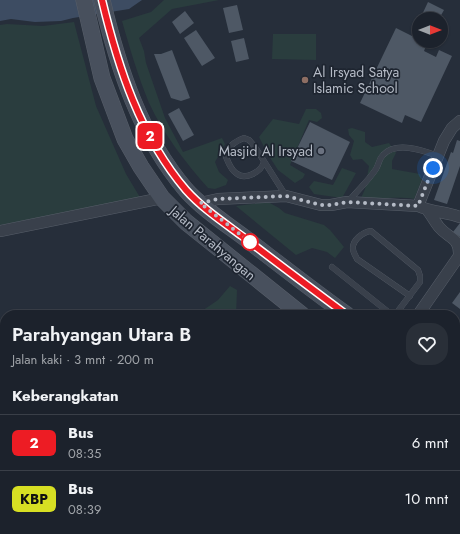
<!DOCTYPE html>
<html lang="id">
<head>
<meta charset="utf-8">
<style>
  body { margin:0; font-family:Jost,sans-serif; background:#292f38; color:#f1f3f6; height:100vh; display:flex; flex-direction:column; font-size:15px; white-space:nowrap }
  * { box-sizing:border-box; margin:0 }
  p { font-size:13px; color:#a0a4a9 }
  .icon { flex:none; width:22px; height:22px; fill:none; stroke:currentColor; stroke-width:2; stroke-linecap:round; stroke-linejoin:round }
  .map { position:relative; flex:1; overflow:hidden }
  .details { position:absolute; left:0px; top:310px; width:460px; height:224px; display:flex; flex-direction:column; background:#1c222c; border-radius:16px 16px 0 0; box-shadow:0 1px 3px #0004,0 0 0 1px #3a3f48 }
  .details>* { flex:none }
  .badge { padding:0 8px; border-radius:6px; font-size:14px; line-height:26px }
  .needle { width:26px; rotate:90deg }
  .controls { position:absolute; left:412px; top:12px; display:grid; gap:8px }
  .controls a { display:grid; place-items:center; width:36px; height:36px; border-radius:50%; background:#1c222c; box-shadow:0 1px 3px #0004,0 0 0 1px #3a3f48; font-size:20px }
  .you { position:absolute; width:20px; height:20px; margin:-10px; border:3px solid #fff; border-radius:50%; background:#1a73e8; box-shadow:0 0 0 6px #1a73e833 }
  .map>.badge { position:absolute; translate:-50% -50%; box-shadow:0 0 0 2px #fff }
  h2 { padding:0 12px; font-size:15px; line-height:36px }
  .round { display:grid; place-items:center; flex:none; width:42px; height:42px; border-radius:16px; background:#292f38 }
  .summary { display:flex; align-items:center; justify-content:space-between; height:68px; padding:0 12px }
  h1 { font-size:19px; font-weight:600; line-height:30px }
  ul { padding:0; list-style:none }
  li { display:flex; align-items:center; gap:12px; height:56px; padding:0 12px; border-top:1px solid #3a3f48 }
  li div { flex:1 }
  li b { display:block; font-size:15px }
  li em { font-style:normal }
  li .badge { min-width:44px; font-weight:700; text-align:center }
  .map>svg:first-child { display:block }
</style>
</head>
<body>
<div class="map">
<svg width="460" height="534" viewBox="0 0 460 534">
  <rect width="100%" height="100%" fill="#262e3a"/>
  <path fill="#2a3d3e" d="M164 0H219L172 9 139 38 144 51 146 63 165 118 183 152 222 138 225 144 215 162 219 172 228 180 226 185 215 189 208 188C185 162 164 135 149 103 138 76 130 49 122 21L151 12Z
    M74 22 96 106 126 174 141 199 0 225V25L7 24 43 26Z
    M273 34H316V60L272 59Z
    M306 109H316L321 113 322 118 317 122 309 120 290 165 305 174 303 178 295 183 278 170 267 153 259 137 273 119 299 124Z
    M352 128 365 132V142L372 147 389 143 396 153 392 161V169L420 174 422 180 414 199C396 196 379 200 361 198L365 189 369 166 362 159 353 160 350 155 354 141 349 135 348 129Z
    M342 168 356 173 342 198 314 194 309 187 314 181 333 185Z
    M268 202 279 208 285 213 324 225 330 230 344 247 335 258 327 252 312 248 296 255 236 206Z
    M230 286 237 290 236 315H196L218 300Z
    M168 529H257L253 534H164Z"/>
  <path fill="#3d4c62" d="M0 0H142L129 9 73 18 61 21 35 22 11 19 0 21Z
    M69 529H104L102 534H68Z"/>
  <path fill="#4e5865" d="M428 2 444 10 439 19H420Z
    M237 5 243 30 229 33 223 8Z
    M185 11 194 23 180 34 172 22Z
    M419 21V41H428L424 51 436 57 439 50 452 56 421 122 405 115 402 123 360 103 396 28 412 36Z
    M196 30 215 58 202 66 184 38Z
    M244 38 249 59 236 62 231 41Z
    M172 50 190 98 181 101 171 98 154 54H161Z
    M179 108 194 135 183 141 168 114Z
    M310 122 350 142 332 180 291 161Z
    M457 140 460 141V166L447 204 434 200 451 152 453 153Z
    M460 223V237L453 232Z
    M460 292V309L452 303Z
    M275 529H321L318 534H272Z
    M335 529H389L396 534H342Z
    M430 529H445L441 534H426Z"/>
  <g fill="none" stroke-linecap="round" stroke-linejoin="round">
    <g stroke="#575e69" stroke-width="6">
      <path id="service" d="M264 162C261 172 245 181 236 173 231 170 228 162 226 157 228 146 234 142 244 138L249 140 255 147 286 196
        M348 202C356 192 369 180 376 169 379 164 379 159 383 155 396 141 422 150 438 156
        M332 267 392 315
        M395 315 420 282V276L418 270 371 231C363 232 352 240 353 249 353 253 356 256 357 259L410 296
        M455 339 460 343
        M455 365 460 369
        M455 477 460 474
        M455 500 460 503"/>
    </g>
    <g stroke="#575e69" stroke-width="12">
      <path id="minor" d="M200 203 218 199 286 196 321 205H331L347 202 418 206C432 212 446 212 460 217
        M418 206 444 141 452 128 460 121
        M0 231 162 198
        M418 315 459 256C460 237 449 239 439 227 435 222 432 216 428 211"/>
    </g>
    <g stroke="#575e69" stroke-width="17">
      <path id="secondary" d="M84 0 102 78 125 139 141 167 162 198 186 222 302 315
        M102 0C118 67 140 136 186 190 203 209 225 223 245 238 279 264 312 290 347 315
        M455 396 460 400
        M455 428 460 431"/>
    </g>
    <use href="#service" stroke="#39404b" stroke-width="5.5"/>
    <use href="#minor" stroke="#39404b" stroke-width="11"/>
    <use href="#secondary" stroke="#48505d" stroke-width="16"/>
  </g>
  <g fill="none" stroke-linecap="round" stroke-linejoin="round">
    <g stroke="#fff" stroke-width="9">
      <path id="line" d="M102 0C118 67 140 136 186 190 202 208 223 222 242 236 277 263 312 289 347 315"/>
    </g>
    <use href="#line" stroke="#ed1c24" stroke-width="6"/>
    <path stroke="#b5bbc6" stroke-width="4" stroke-dasharray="0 7.2" d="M250 242 200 203 218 199 286 196 321 205H331L347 202 418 206 433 168"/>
  </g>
  <circle fill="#8d6e63" stroke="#1e2530" stroke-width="1.5" cx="305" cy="80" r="4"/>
  <circle fill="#6b7280" stroke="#1e2530" stroke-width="1.5" cx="321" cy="151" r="4"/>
  <circle fill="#fff" stroke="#ed1c24" stroke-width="2" cx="250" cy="242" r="8"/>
  <g text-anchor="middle" stroke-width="3.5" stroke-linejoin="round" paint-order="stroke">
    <g font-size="14" fill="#b5bbc6" stroke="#1e2530" text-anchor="start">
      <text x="313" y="77">Al Irsyad Satya<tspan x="313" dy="16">Islamic School</tspan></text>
      <text x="313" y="156" text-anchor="end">Masjid Al Irsyad</text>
    </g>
    <g font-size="14" fill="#b5bbc6" stroke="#1e2530">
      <text transform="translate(213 243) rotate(40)" y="5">Jalan Parahyangan</text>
    </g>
  </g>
</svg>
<div class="controls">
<a><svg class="needle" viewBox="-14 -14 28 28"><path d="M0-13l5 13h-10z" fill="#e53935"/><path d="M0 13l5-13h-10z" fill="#a0a4a9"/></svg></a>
</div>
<div class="you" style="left:433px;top:168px"></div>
<b class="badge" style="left:150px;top:136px;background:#ed1c24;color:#fff">2</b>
<section class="details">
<div class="summary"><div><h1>Parahyangan Utara B</h1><p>Jalan kaki · 3 mnt · 200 m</p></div><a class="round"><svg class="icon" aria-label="heart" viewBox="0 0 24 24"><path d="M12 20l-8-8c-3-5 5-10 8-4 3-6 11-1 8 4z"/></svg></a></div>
<h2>Keberangkatan</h2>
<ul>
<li><span class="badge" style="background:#ed1c24;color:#fff">2</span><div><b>Bus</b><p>08:35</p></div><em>6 mnt</em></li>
<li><span class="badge" style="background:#d7df23;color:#111">KBP</span><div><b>Bus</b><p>08:39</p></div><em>10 mnt</em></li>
</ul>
</section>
</div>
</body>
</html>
